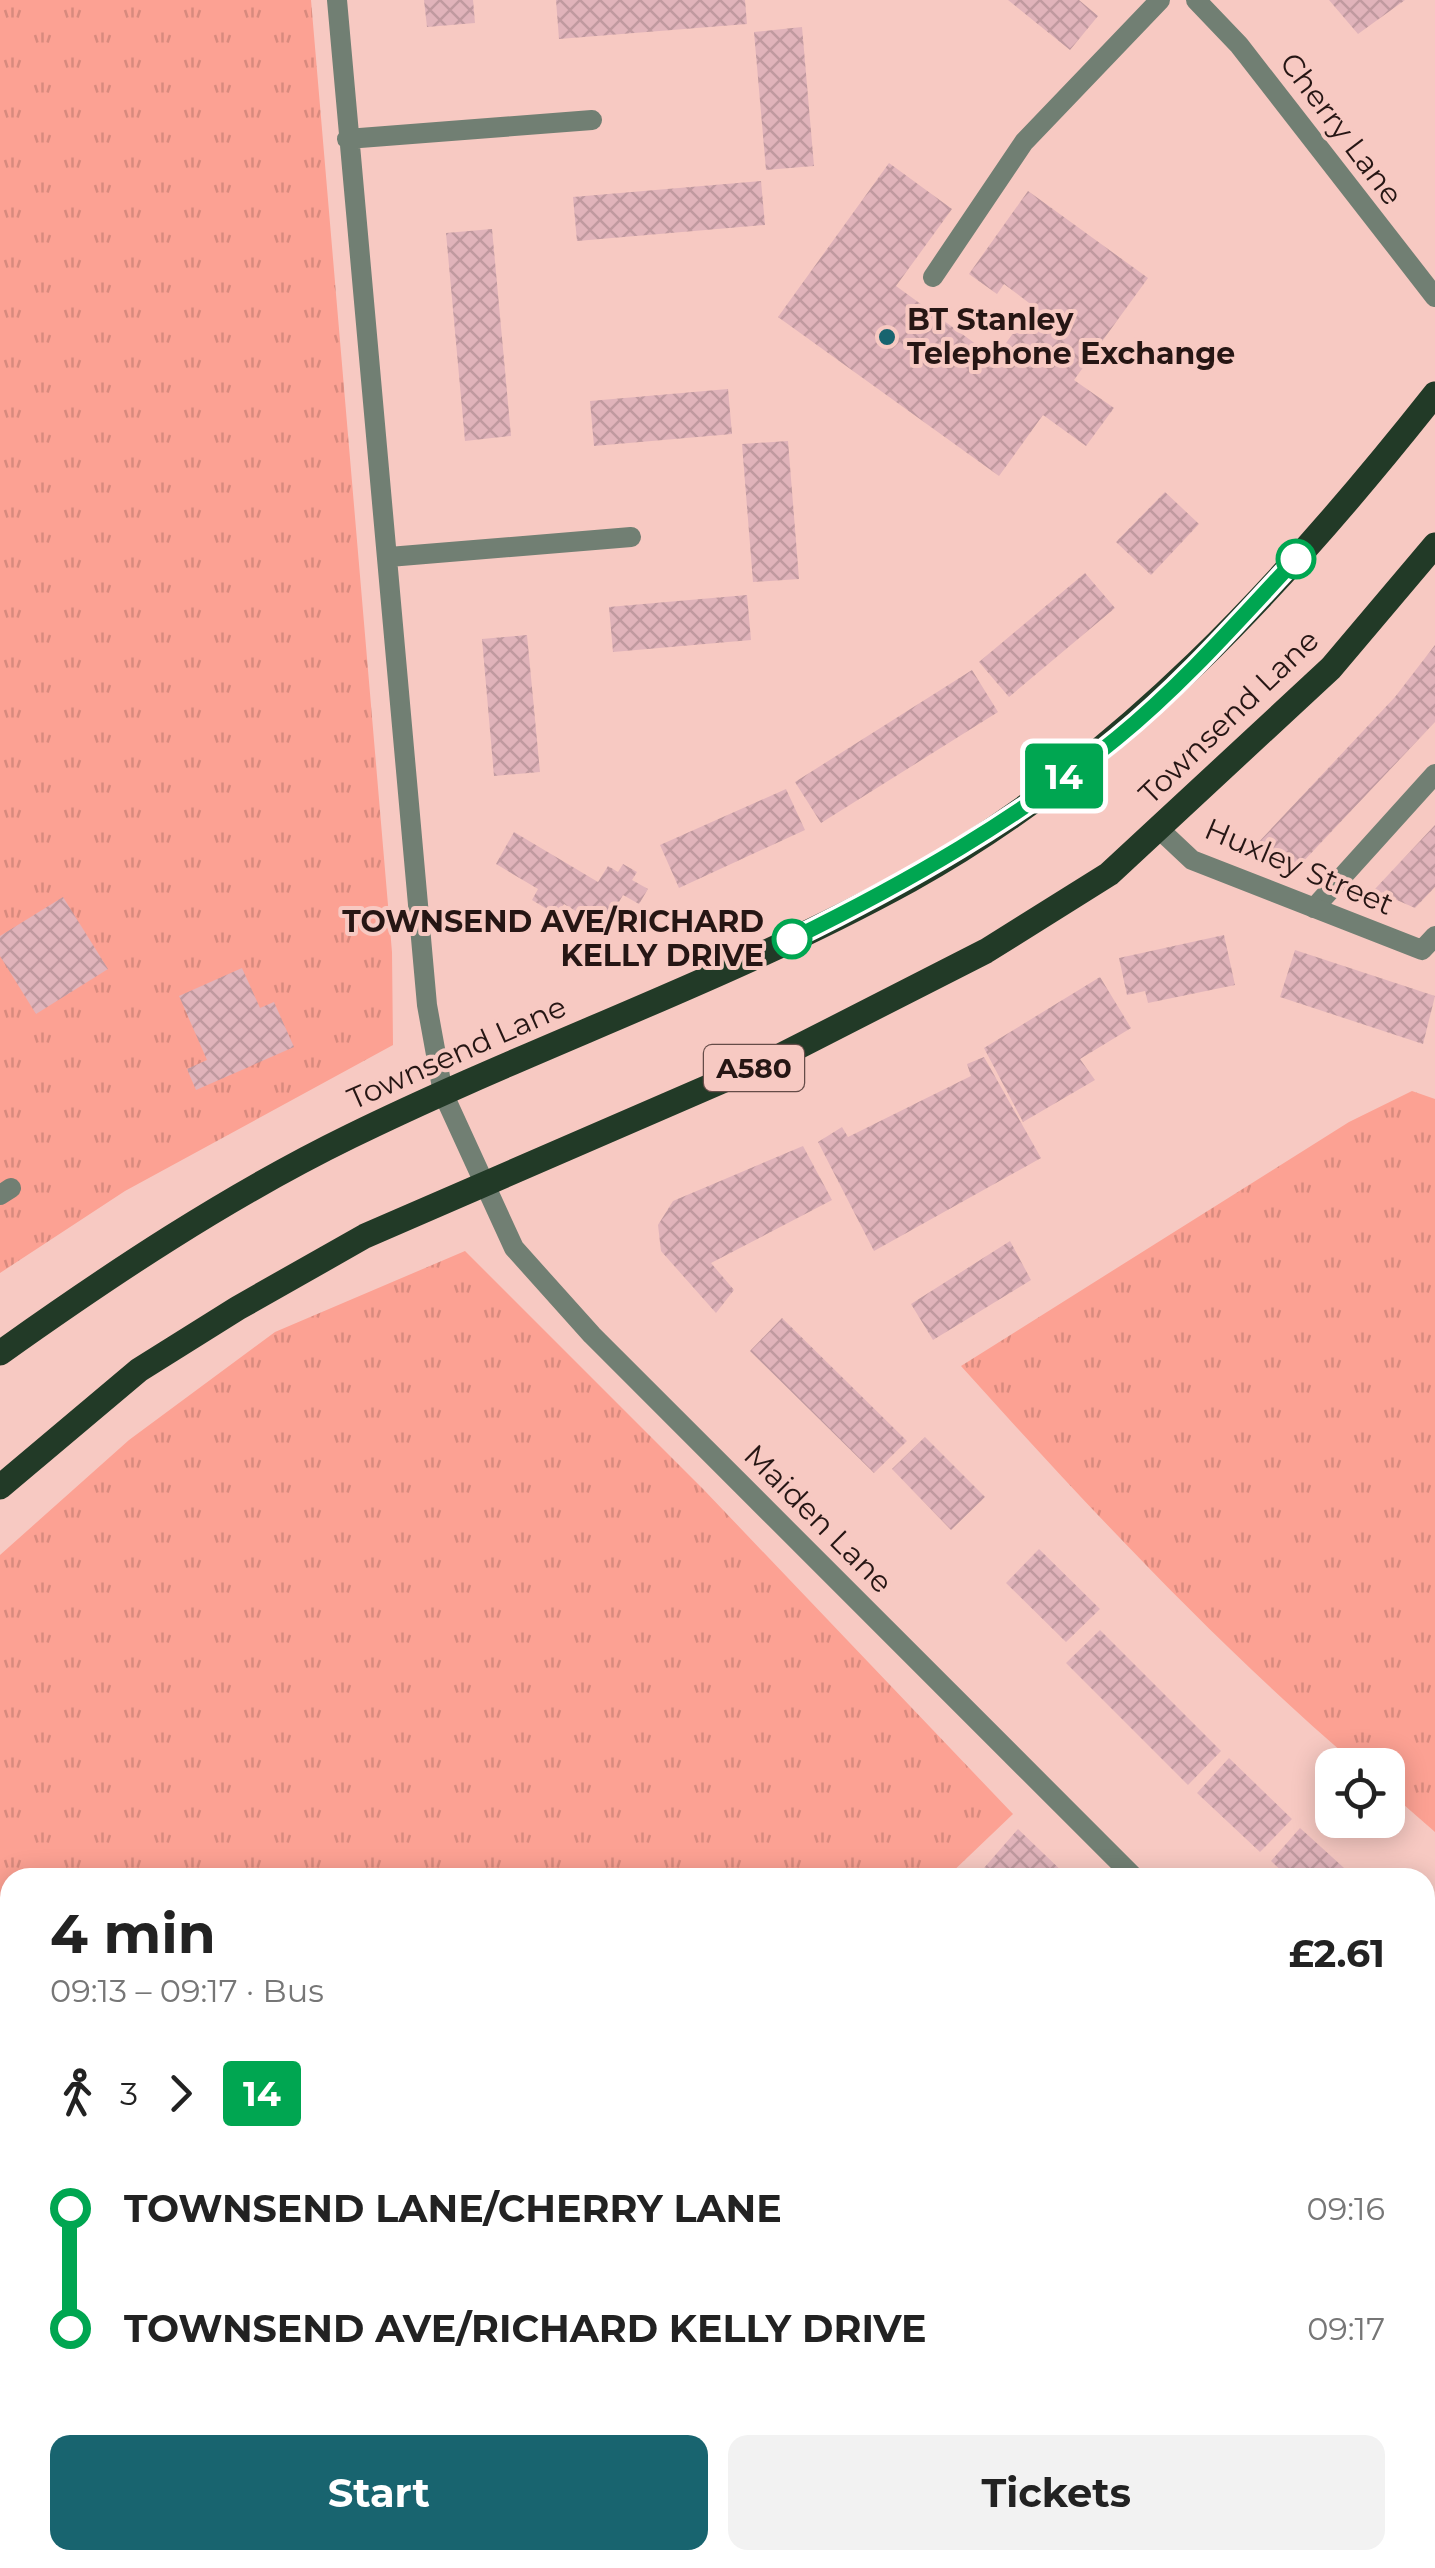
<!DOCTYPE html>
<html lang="en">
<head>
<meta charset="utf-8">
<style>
  body { margin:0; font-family:Montserrat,sans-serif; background:#f2f2f2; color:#222; height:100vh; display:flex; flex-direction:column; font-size:38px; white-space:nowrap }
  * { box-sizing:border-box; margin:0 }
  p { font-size:32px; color:#767676 }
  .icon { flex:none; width:55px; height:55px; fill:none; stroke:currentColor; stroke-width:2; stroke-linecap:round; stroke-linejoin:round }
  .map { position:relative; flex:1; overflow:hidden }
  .drawer { position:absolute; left:0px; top:1868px; width:1435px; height:702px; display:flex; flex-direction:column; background:#fff; border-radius:30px 30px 0 0; box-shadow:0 5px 25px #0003 }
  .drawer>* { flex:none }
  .badge { padding:0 20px; border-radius:8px; font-size:35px; line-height:65px }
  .fabs { position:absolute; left:1315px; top:1748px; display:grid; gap:20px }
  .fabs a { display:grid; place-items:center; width:90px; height:90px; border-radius:20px; background:#fff; box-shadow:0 5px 25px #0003; font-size:50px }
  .map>.badge { position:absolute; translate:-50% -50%; box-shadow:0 0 0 5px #fff }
  .legs { display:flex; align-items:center; gap:15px; height:110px; padding:0 50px; font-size:32px }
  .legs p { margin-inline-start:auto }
  .headline { display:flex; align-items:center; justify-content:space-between; height:170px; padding:0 50px }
  h1 { font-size:55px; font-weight:700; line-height:75px }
  .cta { display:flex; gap:20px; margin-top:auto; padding:20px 50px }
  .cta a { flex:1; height:115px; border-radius:20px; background:#18646f; color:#fff; font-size:40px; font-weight:700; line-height:115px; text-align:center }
  .cta a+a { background:#f2f2f2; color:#222 }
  ul { padding:0 50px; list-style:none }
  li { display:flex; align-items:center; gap:35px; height:120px; font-size:38px }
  li i { display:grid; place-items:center; width:15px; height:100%; margin:0 12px; background:currentColor }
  li i::after { content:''; width:25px; height:25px; margin:-12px; border:8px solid; border-radius:50%; background:#fff }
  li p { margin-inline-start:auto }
  li:first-child i { background:linear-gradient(#0000 50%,currentColor 0) }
  li:last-child i { background:linear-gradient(currentColor 50%,#0000 0) }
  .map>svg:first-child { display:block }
</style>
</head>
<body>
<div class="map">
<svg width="1435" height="2568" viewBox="0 0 1435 2568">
  <defs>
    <pattern id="park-tufts" width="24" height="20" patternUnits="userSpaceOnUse" patternTransform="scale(2.5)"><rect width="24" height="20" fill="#fca193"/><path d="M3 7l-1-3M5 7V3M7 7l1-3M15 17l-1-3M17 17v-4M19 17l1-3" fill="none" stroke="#d88a7e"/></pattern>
    <pattern id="building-cross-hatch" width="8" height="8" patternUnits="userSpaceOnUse" patternTransform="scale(2.5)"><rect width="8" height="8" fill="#e0b3ba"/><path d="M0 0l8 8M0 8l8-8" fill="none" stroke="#c0999f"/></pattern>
  </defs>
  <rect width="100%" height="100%" fill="#f7c9c2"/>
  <path fill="url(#park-tufts)" d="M0 0H311L392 952 393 1045 125 1191 0 1273Z
    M1412 1091 1435 1099V1832L1388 1791V1765H1357C1214 1642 1087 1506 961 1366L1349 1122Z
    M465 1251 704 1490 1013 1814 947 1877 10 1878V2560H73L63 2568H0V1555L129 1440 275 1332Z"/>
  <path fill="url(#building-cross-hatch)" d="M424 0H473L475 23 427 27Z
    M556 0H745L747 24 559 39Z
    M1008 0H1079L1098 16 1070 50Z
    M1329 0H1405L1358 34Z
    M802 27 814 166 766 170 754 32Z
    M889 163 952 209 896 286 995 358 1033 306 1004 284 997 294 969 274 1028 191 1148 278 1074 380 1114 408 1086 446 1043 415 999 476 778 317Z
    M761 181 765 225 577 241 573 197Z
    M492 229 511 436 465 441 446 233Z
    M728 389 732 434 594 446 590 401Z
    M788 441 799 579 753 582 742 444Z
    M1165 492 1199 524 1151 575 1116 542Z
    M1085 573 1115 608 1009 697 979 662Z
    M747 595 751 640 613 652 609 607Z
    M527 635 540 772 494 776 482 639Z
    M1435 645V722L1298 867 1256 851V845L1395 697Z
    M972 670 998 712 821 823 795 782Z
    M786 789 805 830 679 888 660 845Z
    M1435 825V887L1415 908 1374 890Z
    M514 832 598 882 608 866 618 872 623 864 637 872 632 880 648 889 639 904 623 895 604 928 564 904 557 915 532 900 538 889 496 864Z
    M63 897 108 969 36 1014 0 956V936Z
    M1224 935 1235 985 1148 1003 1145 991 1127 995 1119 958Z
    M1295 950 1435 996 1423 1044 1280 997Z
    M242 968 260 1008 274 1002 294 1047 196 1090 187 1069 207 1060 179 996Z
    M1100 977 1131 1028 1080 1059 1095 1080 1023 1122 984 1048Z
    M984 1057 1041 1158 874 1251 818 1142 842 1127 848 1137 971 1076 967 1064Z
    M803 1146 832 1200 711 1263 734 1290 716 1313 661 1251 658 1225 673 1201Z
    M1010 1241 1031 1280 933 1340 911 1304Z
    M782 1318 907 1441 874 1473 750 1351Z
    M925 1437 985 1497 951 1530 892 1469Z
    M1039 1549 1100 1609 1066 1642 1006 1583Z
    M1100 1630 1221 1751 1188 1785 1066 1663Z
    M1229 1758 1292 1819 1260 1852 1197 1793Z
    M1300 1828 1332 1857 1355 1878H1289L1271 1861Z
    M1018 1829 1069 1878H995L984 1868Z
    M1435 1958V1982L1425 1974Z
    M1427 2214 1435 2221V2277L1425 2269Z
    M1435 2394V2460L1425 2467V2401Z
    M117 2560H179L185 2568H123Z
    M298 2560H380L370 2568H288Z
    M515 2560H539L545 2568H505Z
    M713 2560H803L793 2568H719Z
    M963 2560H1010L1016 2568H953Z
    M1061 2560H1144L1150 2568H1067Z
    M1240 2560H1285L1292 2568H1246Z"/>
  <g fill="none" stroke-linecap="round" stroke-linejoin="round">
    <path stroke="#717f73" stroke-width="20" d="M933 277 1024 142 1160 0
      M1314 908 1435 774
      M0 1195 11 1188"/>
    <path stroke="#717f73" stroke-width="20" d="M337 0 427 1005 443 1093 514 1248 592 1335 1135 1878
      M1196 0 1239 45 1435 297
      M347 139 592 120
      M389 557 631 537
      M1159 829 1192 860 1422 950 1435 936
      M1425 2144 1435 2153
      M1425 2529 1435 2543
      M246 2560 252 2568
      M574 2560 580 2568
      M437 2568 446 2560
      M903 2568 913 2560
      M1368 2568 1378 2560"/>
    <path stroke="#223a27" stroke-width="25" d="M0 1353C111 1274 228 1196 351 1136 535 1046 730 979 910 880 1121 763 1287 581 1435 394
      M0 1487 139 1370 238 1308 365 1236 782 1055 986 951 1109 874 1331 668 1435 545"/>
  </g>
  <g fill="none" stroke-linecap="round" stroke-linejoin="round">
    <g stroke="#fff" stroke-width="22">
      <path id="line-1" d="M792 939C906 883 1018 819 1117 738 1182 685 1239 620 1296 559"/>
    </g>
    <use href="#line-1" stroke="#00a651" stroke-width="15"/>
  </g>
  <circle fill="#18646f" stroke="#f7c9c2" stroke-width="4" cx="887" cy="337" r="10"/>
  <g fill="#fff" stroke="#00a651" stroke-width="5">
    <circle cx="1296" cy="559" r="18"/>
    <circle cx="792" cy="939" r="18"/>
  </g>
  <g text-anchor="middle" stroke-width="8" stroke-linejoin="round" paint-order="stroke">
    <rect fill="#f7c9c2" stroke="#654c48" stroke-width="2.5" x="704" y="1045" width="100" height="46" rx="8"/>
    <g font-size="28" font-weight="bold" fill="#261614">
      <text x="754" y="1078">A580</text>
    </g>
    <g font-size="30" fill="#261614" stroke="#f7c9c2">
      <text transform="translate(1341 129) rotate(53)" y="10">Cherry Lane</text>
      <text transform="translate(1229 717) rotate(-44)" y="10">Townsend Lane</text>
      <text transform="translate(1299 867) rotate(23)" y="10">Huxley Street</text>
      <text transform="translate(457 1053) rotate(-24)" y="10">Townsend Lane</text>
      <text transform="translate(818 1519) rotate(45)" y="10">Maiden Lane</text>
    </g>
    <g font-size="30" font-weight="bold" fill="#261614" stroke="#f7c9c2" text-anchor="start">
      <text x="907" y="330">BT Stanley<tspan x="907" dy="34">Telephone Exchange</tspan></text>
    </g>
    <g font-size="30" font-weight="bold" fill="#261614" stroke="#f7c9c2" text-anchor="end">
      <text x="764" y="932">TOWNSEND AVE/RICHARD<tspan x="764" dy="34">KELLY DRIVE</tspan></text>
    </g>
  </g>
</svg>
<div class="fabs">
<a><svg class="icon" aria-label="locate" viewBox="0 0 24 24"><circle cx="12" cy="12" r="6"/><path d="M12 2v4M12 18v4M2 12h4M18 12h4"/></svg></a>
</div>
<b class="badge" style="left:1064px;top:776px;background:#00a651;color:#fff">14</b>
<section class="drawer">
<div class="headline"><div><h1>4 min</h1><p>09:13 – 09:17 · Bus</p></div><b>£2.61</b></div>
<div class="legs"><svg class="icon" aria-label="walk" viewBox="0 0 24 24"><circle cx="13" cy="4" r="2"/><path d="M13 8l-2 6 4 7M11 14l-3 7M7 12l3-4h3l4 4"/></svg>3<svg class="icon" aria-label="forward" viewBox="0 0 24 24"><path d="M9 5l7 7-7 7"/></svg><b class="badge" style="background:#00a651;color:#fff">14</b></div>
<ul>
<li><i style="color:#00a651"></i><b>TOWNSEND LANE/CHERRY LANE</b><p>09:16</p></li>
<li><i style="color:#00a651"></i><b>TOWNSEND AVE/RICHARD KELLY DRIVE</b><p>09:17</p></li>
</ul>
<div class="cta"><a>Start</a><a>Tickets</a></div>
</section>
</div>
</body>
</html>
